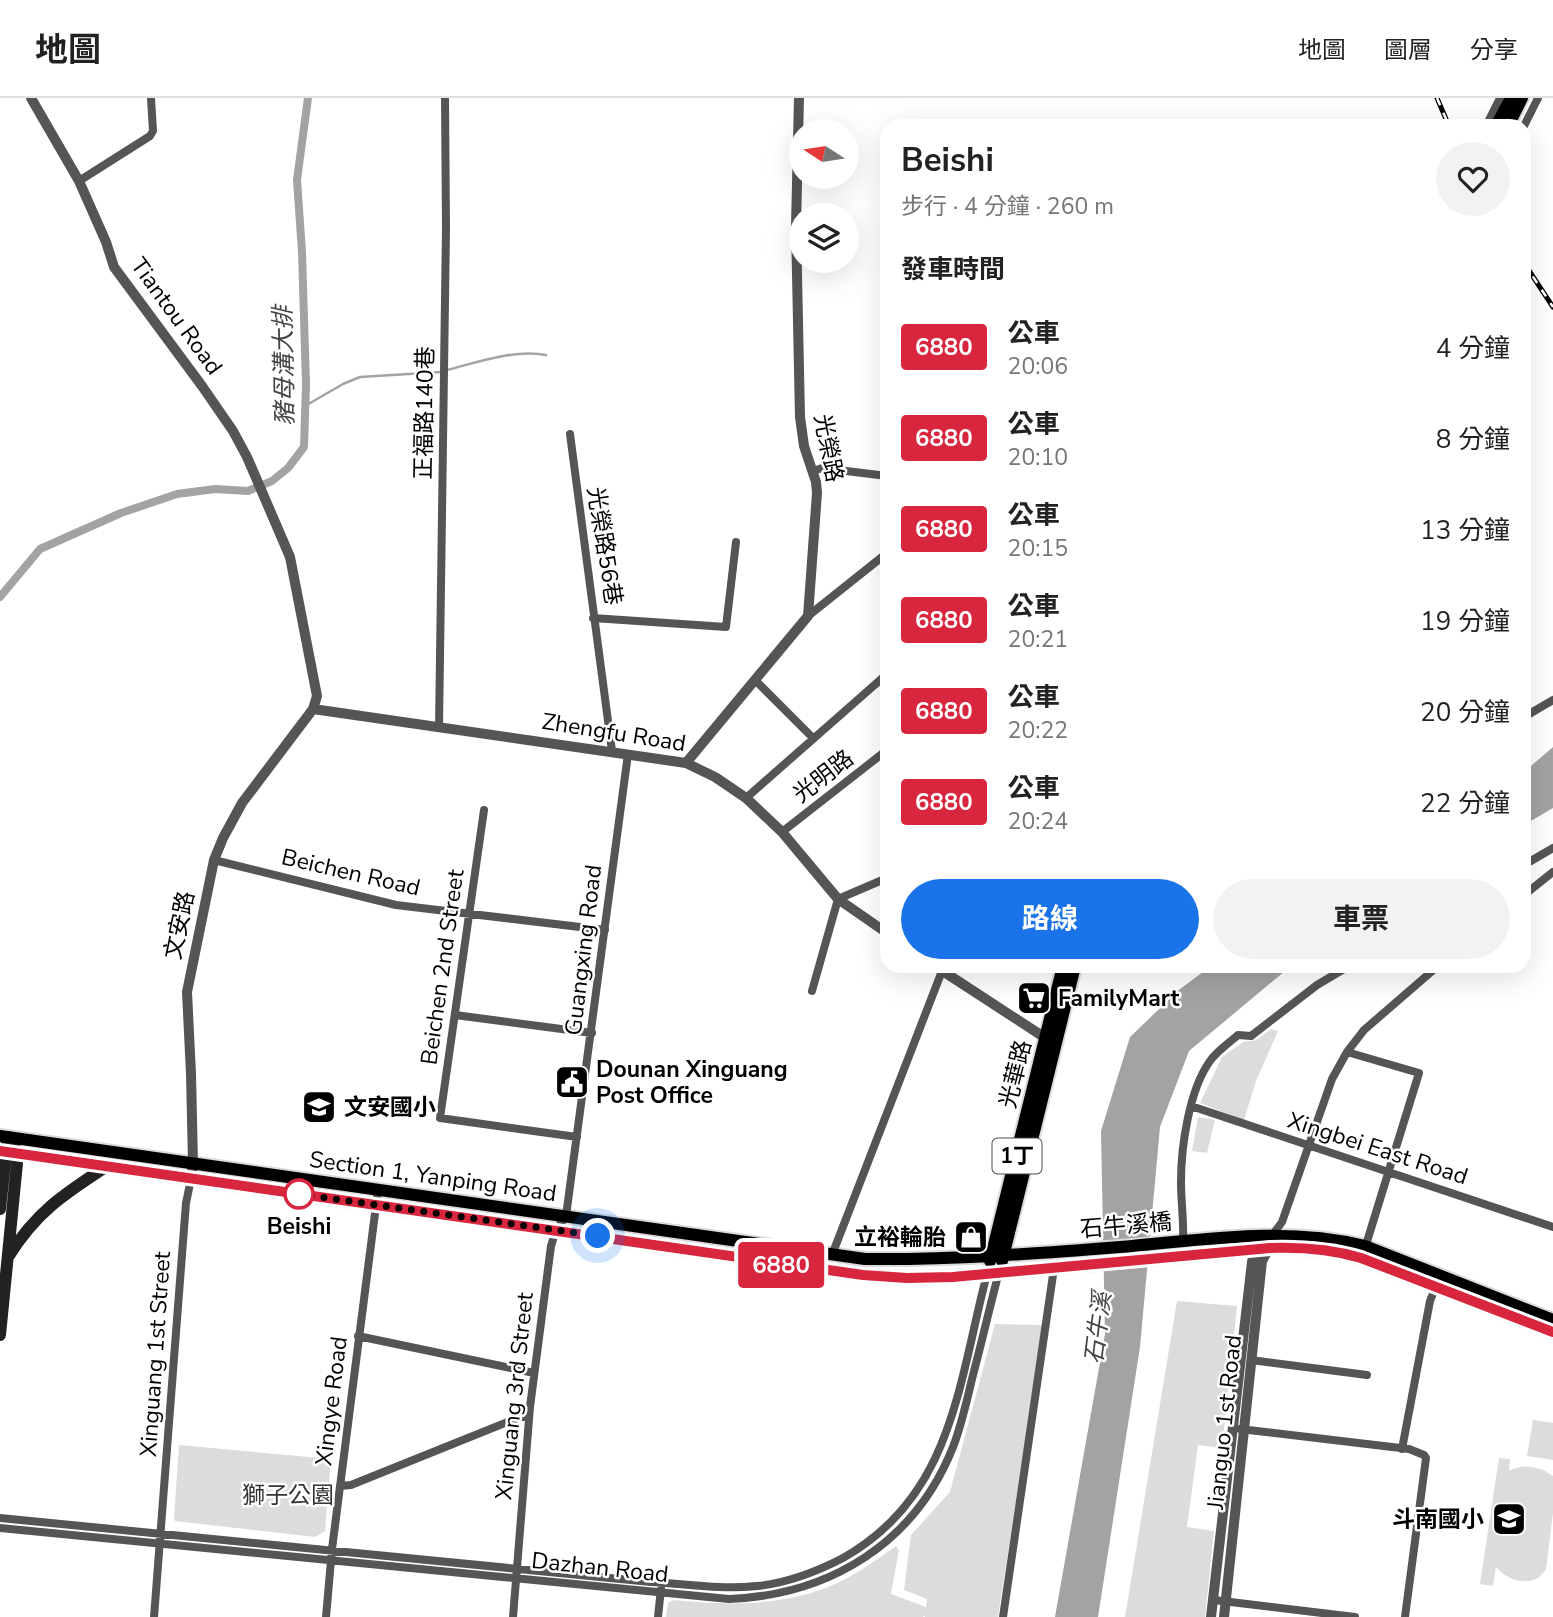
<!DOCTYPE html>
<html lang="zh-TW">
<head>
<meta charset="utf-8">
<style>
  body { margin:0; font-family:"Nunito Sans","Noto Sans TC",sans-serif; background:#f2f2f2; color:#222; height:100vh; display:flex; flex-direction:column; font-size:26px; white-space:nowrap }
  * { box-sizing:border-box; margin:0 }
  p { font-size:23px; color:#767676 }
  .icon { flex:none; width:38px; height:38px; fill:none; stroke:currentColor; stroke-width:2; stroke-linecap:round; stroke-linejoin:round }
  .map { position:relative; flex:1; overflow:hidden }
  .details { position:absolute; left:880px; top:21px; width:651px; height:854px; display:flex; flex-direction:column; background:#fff; border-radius:21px; box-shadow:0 7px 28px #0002 }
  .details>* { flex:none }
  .badge { padding:0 14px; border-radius:5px; font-size:24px; line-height:46px }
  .needle { width:46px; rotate:282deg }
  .controls { position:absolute; left:789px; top:21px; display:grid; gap:14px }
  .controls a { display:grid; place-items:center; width:70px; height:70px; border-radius:50%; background:#fff; box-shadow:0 7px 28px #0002; font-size:35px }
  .you { position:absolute; width:35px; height:35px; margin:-18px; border:5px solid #fff; border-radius:50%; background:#1a73e8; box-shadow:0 0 0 10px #1a73e833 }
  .map>.badge { position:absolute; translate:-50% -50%; box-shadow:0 0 0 4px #fff }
  h2 { padding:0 21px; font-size:26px; line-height:63px }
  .round { display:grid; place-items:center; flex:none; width:74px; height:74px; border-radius:37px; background:#f2f2f2 }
  .headline { display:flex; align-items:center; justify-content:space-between; height:119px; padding:0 21px }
  h1 { font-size:33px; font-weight:700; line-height:52px }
  .cta { display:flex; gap:14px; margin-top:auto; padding:14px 21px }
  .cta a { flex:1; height:80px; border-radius:42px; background:#1a73e8; color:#fff; font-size:28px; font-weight:700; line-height:80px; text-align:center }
  .cta a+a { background:#f2f2f2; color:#222 }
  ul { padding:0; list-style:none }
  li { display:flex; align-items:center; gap:21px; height:91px; padding:0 21px }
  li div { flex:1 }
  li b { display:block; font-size:26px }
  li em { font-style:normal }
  li .badge { min-width:77px; font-weight:700; text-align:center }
  header { display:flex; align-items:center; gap:42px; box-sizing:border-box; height:98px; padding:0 35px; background:#fff; border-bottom:2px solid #e0e0e0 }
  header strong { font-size:33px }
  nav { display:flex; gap:38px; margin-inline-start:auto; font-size:24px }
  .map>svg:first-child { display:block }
</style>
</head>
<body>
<header>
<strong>地圖</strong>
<nav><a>地圖</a><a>圖層</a><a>分享</a></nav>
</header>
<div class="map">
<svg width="1553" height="1519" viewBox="0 0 1553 1519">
  <rect width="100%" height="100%" fill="#fff"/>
  <path fill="#dcdcdc" d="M1271 931 1278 933 1256 983 1244 1022 1200 1005 1222 959 1243 944 1256 942Z
    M1198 1019 1215 1022 1207 1055 1192 1053Z
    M1177 1203 1237 1208 1222 1350 1198 1347 1187 1429 1214 1433 1205 1519H1125Z
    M995 1226 1043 1227 998 1519H925L924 1517 923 1519H666L668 1505 673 1502C735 1508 795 1509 851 1478 867 1469 881 1458 896 1448L899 1452 891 1496 926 1509 927 1501 904 1492 911 1437 950 1394Z
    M1533 1322 1553 1325V1362L1527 1358Z
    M179 1347 331 1361 325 1433 315 1439 175 1423 174 1419Z
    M1499 1360 1510 1361 1509 1373C1524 1365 1539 1368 1553 1378V1415L1546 1471C1535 1491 1508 1484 1496 1469L1493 1488 1480 1486Z"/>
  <path fill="#a3a3a3" d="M1553 649V710L1524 727V674Z
    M1211 868H1291L1189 953 1160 1029 1140 1249 1098 1519H1055L1105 1236 1101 1033 1130 939 1180 891Z"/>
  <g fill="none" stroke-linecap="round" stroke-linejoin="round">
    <path stroke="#a3a3a3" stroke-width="2.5" d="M447 272C479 264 514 251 546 257
      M305 308 343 286 360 279 441 274"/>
    <path stroke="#a3a3a3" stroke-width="8" d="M0 499 40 451 121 415 177 396 215 391 248 393 272 383 288 370 304 349 306 286 302 154 297 82 308 0"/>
    <g stroke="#dbdbdb" stroke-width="16">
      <path id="primary" d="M1496 28 1511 0
        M1508 28 1522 0
        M0 1038 865 1161C954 1162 1042 1155 1132 1148 1210 1141 1287 1129 1365 1148L1553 1222
        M0 1053 863 1177 907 1180 953 1179 1270 1150C1302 1149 1331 1151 1361 1160L1553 1234
        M990 1163 1063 868
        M1002 1163 1075 868"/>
    </g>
    <path stroke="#555" stroke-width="8" d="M1486 28 1500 0
      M1524 28 1538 0
      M79 83 150 38 153 33 151 0
      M570 336 612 653
      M813 373 822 370 887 378
      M808 518 887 455
      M593 520 726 529 736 444
      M755 582 813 640
      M1524 619 1553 602
      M439 630 446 130 445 0
      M746 700 887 576
      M484 712 440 1020 577 1039
      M782 734 887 652
      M214 762 396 807 605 832
      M1524 767 1553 750
      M1524 797 1553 774
      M812 893 838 801 887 780
      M455 917 592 935
      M1347 954 1419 975 1365 1150
      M1191 1008 1553 1129
      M1271 1139 1282 1124 1332 981 1347 954 1364 932 1438 868
      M1183 1144C1184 1123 1181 1104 1181 1084 1181 1049 1189 992 1210 963 1217 953 1229 945 1238 937L1251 938 1317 887 1349 868
      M832 1157 942 873
      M358 1238 534 1275
      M1251 1262 1367 1277
      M1240 1331 1409 1351 1424 1357 1426 1360 1405 1519
      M1402 1351 1430 1203 1437 1186
      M340 1388 351 1387 520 1319H529
      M0 1420 651 1484C686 1486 722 1492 757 1488 788 1485 816 1474 843 1460 953 1398 958 1286 987 1176
      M0 1430 729 1501C830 1497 915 1445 953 1349 962 1326 967 1301 973 1277 982 1243 990 1208 999 1174
      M1214 1502 1355 1519
      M154 1519 186 1105 191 1081
      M326 1519 332 1451 378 1092
      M513 1519 530 1309 551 1148 556 1132 566 1118 628 656
      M658 1519 661 1491
      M1003 1519 1054 1170"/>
    <path stroke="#555" stroke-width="10" d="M31 0 79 83 106 144 114 169 202 288 233 333 247 359 290 459 317 598 313 611 242 705 223 740 214 762 187 894 191 976 193 1066 191 1081
      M313 611 686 665 715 679 746 700 782 734 838 801 887 835
      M686 665 808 518 817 395 816 384 804 348 800 319 796 128 799 0
      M935 868 1050 943
      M1211 1519 1252 1164 1255 1152
      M1224 1519 1262 1163 1272 1145"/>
    <path stroke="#222" stroke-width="12" d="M0 1111 7 1045
      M8 1159C36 1114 64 1096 107 1068
      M0 1237 18 1055 8 1039"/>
    <use href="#primary" stroke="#000" stroke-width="12"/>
    <g stroke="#000" stroke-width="5">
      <path id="rail" d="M1437 0 1449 28
        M1524 165 1553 209"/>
    </g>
    <use href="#rail" stroke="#fff" stroke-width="2.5" stroke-dasharray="8" stroke-linecap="butt"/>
  </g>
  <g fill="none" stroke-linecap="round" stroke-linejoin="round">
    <g stroke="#fff" stroke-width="16">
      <path id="line" d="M0 1053 863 1177 907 1180 953 1179 1270 1150C1302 1149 1331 1151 1361 1160L1553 1234"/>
    </g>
    <use href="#line" stroke="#d7263d" stroke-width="10"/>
    <path stroke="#000" stroke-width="7" stroke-dasharray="0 12.6" d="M299 1096 598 1138"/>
  </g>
  <defs>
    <g id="supermarket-square" transform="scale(1.75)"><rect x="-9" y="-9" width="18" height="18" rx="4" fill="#000" stroke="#fff"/><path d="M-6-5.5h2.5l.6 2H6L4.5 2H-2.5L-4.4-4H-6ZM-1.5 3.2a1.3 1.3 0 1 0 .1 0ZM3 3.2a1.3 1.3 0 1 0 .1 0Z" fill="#fff"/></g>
    <g id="civic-square" transform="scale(1.75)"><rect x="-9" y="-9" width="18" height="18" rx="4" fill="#000" stroke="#fff"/><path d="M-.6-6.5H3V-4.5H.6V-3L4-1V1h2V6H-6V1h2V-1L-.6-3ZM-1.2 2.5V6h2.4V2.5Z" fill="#fff"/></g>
    <g id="school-square" transform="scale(1.75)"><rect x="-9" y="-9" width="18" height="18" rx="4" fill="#000" stroke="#fff"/><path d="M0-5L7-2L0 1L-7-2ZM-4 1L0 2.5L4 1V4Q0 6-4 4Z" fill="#fff"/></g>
    <g id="shop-square" transform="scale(1.75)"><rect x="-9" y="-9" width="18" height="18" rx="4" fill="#000" stroke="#fff"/><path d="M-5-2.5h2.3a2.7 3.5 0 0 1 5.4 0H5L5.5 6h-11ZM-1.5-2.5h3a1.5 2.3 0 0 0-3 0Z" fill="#fff"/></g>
  </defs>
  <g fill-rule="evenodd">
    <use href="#supermarket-square" x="1034" y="900"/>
    <use href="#civic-square" x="572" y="984"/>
    <use href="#school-square" x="319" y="1009"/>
    <use href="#shop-square" x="971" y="1139"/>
    <use href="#school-square" x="1509" y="1421"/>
  </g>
  <circle fill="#fff" stroke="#d7263d" stroke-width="3.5" cx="299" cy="1096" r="14"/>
  <g text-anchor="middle" stroke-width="5" stroke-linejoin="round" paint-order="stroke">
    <rect fill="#fff" stroke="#4c4c4c" stroke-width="2" x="992.5" y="1040.5" width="49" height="35" rx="5"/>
    <g font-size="21" font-weight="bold" fill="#000">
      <text x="1017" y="1065">1丁</text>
    </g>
    <g font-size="23" fill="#000" stroke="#fff">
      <text transform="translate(177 218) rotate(54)" y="8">Tiantou Road</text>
      <text transform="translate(424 315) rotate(-89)" y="8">正福路140巷</text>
      <text transform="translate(829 350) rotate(79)" y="8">光榮路</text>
      <text transform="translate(605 448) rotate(81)" y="8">光榮路56巷</text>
      <text transform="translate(614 634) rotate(9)" y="8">Zhengfu Road</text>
      <text transform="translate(823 678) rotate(-38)" y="8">光明路</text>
      <text transform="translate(351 774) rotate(13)" y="8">Beichen Road</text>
      <text transform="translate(179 827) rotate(-78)" y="8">文安路</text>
      <text transform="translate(583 852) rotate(-83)" y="8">Guangxing Road</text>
      <text transform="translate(442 869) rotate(-82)" y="8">Beichen 2nd Street</text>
      <text transform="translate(1015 976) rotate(-76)" y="8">光華路</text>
      <text transform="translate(1378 1050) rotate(18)" y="8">Xingbei East Road</text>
      <text transform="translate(433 1078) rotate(8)" y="8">Section 1, Yanping Road</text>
      <text transform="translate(1126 1127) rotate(-5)" y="8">石牛溪橋</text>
      <text transform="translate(155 1256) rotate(-86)" y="8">Xinguang 1st Street</text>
      <text transform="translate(514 1298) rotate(-84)" y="8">Xinguang 3rd Street</text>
      <text transform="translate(331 1303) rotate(-83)" y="8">Xingye Road</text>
      <text transform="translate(1224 1324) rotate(-84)" y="8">Jianguo 1st Road</text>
      <text transform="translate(600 1469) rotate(6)" y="8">Dazhan Road</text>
    </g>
    <g font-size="23" font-weight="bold" fill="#000" stroke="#fff" text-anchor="start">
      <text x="1058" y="908">FamilyMart</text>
      <text x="596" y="979">Dounan Xinguang<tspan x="596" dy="26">Post Office</tspan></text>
      <text x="344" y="1017">文安國小</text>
      <text x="946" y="1147" text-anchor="end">立裕輪胎</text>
      <text x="1484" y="1429" text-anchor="end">斗南國小</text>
    </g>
    <g font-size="23" font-weight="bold" fill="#000" stroke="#fff">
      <text x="299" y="1136">Beishi</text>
    </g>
    <g font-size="23" fill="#333" stroke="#fff">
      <text x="288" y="1405">獅子公園</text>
    </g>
    <g font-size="24" font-style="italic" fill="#444" stroke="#fff">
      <text transform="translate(284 268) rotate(-91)" y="8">豬母溝大排</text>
      <text transform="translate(1098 1230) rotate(-83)" y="8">石牛溪</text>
    </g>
  </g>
</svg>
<div class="controls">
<a><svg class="needle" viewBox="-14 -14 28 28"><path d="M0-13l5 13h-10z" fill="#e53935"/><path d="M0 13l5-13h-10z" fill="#767676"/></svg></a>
<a><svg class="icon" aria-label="layers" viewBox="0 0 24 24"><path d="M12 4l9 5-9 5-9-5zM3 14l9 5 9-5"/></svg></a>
</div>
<div class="you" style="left:598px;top:1138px"></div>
<b class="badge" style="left:781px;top:1167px;background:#d7263d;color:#fff">6880</b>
<section class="details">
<div class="headline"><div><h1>Beishi</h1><p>步行 · 4 分鐘 · 260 m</p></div><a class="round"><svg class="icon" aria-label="heart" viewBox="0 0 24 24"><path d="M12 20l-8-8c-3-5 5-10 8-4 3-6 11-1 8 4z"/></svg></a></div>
<h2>發車時間</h2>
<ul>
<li><span class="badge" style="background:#d7263d;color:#fff">6880</span><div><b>公車</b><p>20:06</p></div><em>4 分鐘</em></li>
<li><span class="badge" style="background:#d7263d;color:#fff">6880</span><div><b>公車</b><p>20:10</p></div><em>8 分鐘</em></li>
<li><span class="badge" style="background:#d7263d;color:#fff">6880</span><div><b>公車</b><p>20:15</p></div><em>13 分鐘</em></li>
<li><span class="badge" style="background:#d7263d;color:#fff">6880</span><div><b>公車</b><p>20:21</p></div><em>19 分鐘</em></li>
<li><span class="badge" style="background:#d7263d;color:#fff">6880</span><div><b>公車</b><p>20:22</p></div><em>20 分鐘</em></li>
<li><span class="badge" style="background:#d7263d;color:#fff">6880</span><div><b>公車</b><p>20:24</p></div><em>22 分鐘</em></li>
</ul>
<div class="cta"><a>路線</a><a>車票</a></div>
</section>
</div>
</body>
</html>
